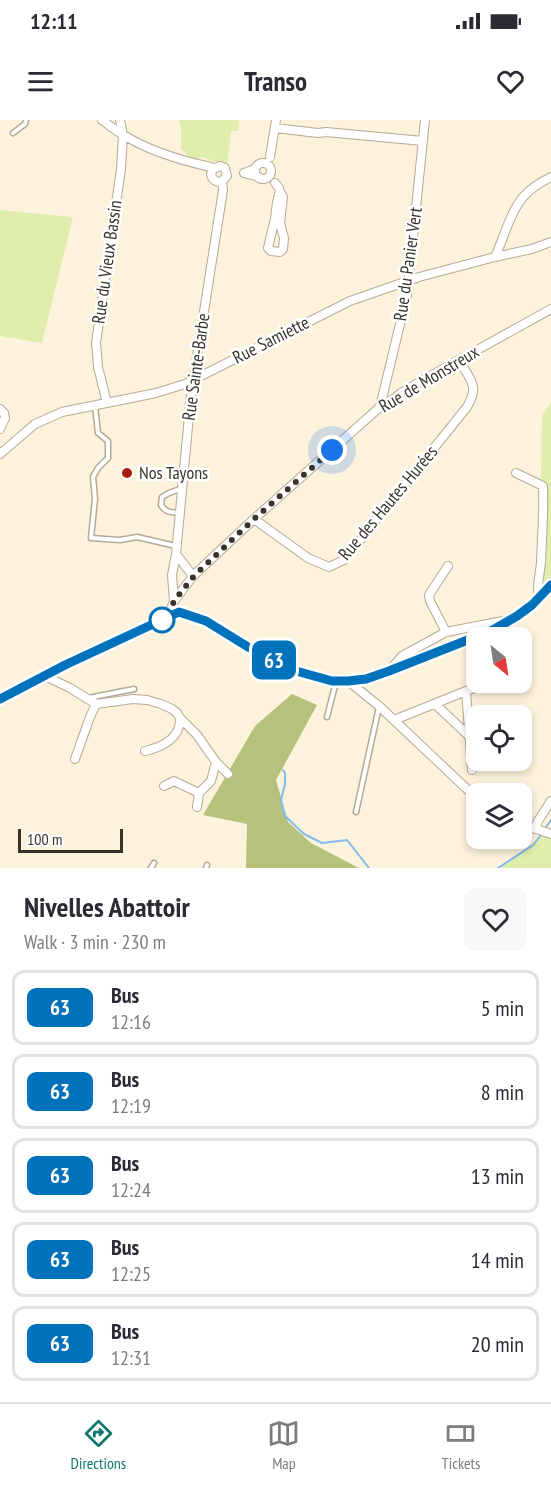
<!DOCTYPE html>
<html lang="en">
<head>
<meta charset="utf-8">
<style>
  body { margin:0; font-family:"PT Sans Narrow",sans-serif; background:#f7f7f7; color:#2b2b33; height:100vh; display:flex; flex-direction:column; font-size:22px; white-space:nowrap }
  * { box-sizing:border-box; margin:0 }
  p { font-size:20px; color:#7c7c81 }
  .icon { flex:none; width:33px; height:33px; fill:none; stroke:currentColor; stroke-width:2; stroke-linecap:round; stroke-linejoin:round }
  .map { position:relative; height:748px; overflow:hidden }
  .details { display:flex; flex-direction:column; background:#fff; flex:1 }
  .details>* { flex:none }
  .badge { padding:0 12px; border-radius:9px; font-size:21px; line-height:39px }
  .needle { width:39px; rotate:150deg }
  .buttons { position:absolute; left:466px; top:507px; display:grid; gap:12px }
  .buttons a { display:grid; place-items:center; width:66px; height:66px; border-radius:12px; background:#fff; box-shadow:0 3px 9px #0003; font-size:30px }
  .scale { position:absolute; left:18px; bottom:15px; width:105px; box-sizing:border-box; padding-left:6px; border:3px solid #38342b; border-top:0; font-size:16px; line-height:21px; white-space:nowrap; color:#38342b; -webkit-text-stroke:4px #fff; paint-order:stroke }
  .you { position:absolute; width:30px; height:30px; margin:-15px; border:4px solid #fff; border-radius:50%; background:#1a73e8; box-shadow:0 0 0 9px #1a73e833 }
  .map>.badge { position:absolute; translate:-50% -50%; box-shadow:0 0 0 3px #fff }
  .round { display:grid; place-items:center; flex:none; width:63px; height:63px; border-radius:12px; background:#f7f7f7 }
  .summary { display:flex; align-items:center; justify-content:space-between; height:102px; padding:0 24px }
  h1 { font-size:28px; font-weight:700; line-height:45px }
  ul { padding:0; list-style:none }
  li { display:flex; align-items:center; gap:18px; height:75px; margin:0 12px 9px; padding:0 12px; border:3px solid #e1e1e2; border-radius:12px }
  li div { flex:1 }
  li b { display:block; font-size:22px }
  li em { font-style:normal }
  li .badge { min-width:66px; font-weight:700; text-align:center }
  .status { display:flex; justify-content:space-between; align-items:center; height:42px; padding:0 30px; background:#fff; direction:ltr }
  .status svg { height:16px; fill:currentColor }
  header { display:flex; justify-content:space-between; align-items:center; height:78px; padding:0 24px; background:#fff; font-size:27px; font-weight:700 }
  .tab-bar { display:flex; justify-content:space-around; align-items:center; height:84px; border-top:2px solid #e1e1e2; background:#fff; font-size:16px; color:#7c7c81 }
  .tab-bar a { display:grid; justify-items:center; gap:3px }
  .tab-bar .current { color:#0f766e }
  .map>svg:first-child { display:block }
</style>
</head>
<body>
<div class="status"><b>12:11</b><svg viewBox="0 0 49 12"><path d="M0 12V9h3v3zM5 12V6h3v6zM10 12V3h3v9zM15 12V0h3v12zM26 1h20v11H26zM47 4h2v5h-2z"/></svg></div>
<header><svg class="icon" aria-label="menu" viewBox="0 0 24 24"><path d="M4 6h16M4 12h16M4 18h16"/></svg>Transo<svg class="icon" aria-label="heart" viewBox="0 0 24 24"><path d="M12 20l-8-8c-3-5 5-10 8-4 3-6 11-1 8 4z"/></svg></header>
<div class="map">
<svg width="551" height="748" viewBox="0 0 551 748">
  <rect width="100%" height="100%" fill="#fdf3dd"/>
  <path fill="#e0eead" d="M179 0H239L238 11H231L227 46 203 37 196 39 187 36 186 32 181 30V10Z
    M0 90 73 97 42 223 0 216Z
    M551 282V466L539 479 542 296Z
    M551 714V748H498L533 725 541 715Z"/>
  <path fill="#b4c27c" d="M292 574 317 585 276 660 288 702 311 723 359 748H246L247 704 203 695 255 606Z"/>
  <g fill="none" stroke-linecap="round" stroke-linejoin="round">
    <path stroke="#81bced" stroke-width="2" d="M283 650 285 653V664L281 680 285 696 304 714 322 723 347 720 369 748
      M546 707 551 700
      M498 748 533 725 541 715"/>
    <g stroke="#b4aa95" stroke-width="7">
      <path id="service" d="M13 13 25 4 26 0
        M95 286 98 313 108 321V338L98 348 93 357 95 379 91 418 120 420 137 417 176 426
        M179 393C171 392 166 393 161 385L162 377 169 373 180 369
        M88 578 134 569
        M327 597 336 562
        M356 692 379 587
        M151 748 154 743
        M206 748 207 745"/>
    </g>
    <g stroke="#b4aa95" stroke-width="10">
      <path id="minor" d="M102 0C109 5 115 10 122 14 147 30 183 41 211 47L213 49
        M275 8 318 13 326 12 423 21
        M270 37 276 0
        M255 51a8 8 0 1 1 16 0a8 8 0 1 1-16 0Z
        M213 49 220 46 225 48 227 56 222 61
        M213 49 211 54C212 60 217 63 222 61
        M255 49 244 53 259 57
        M275 63 279 68 280 72C275 82 277 93 274 103 272 111 270 119 268 128L271 131 280 132 283 129 284 118 280 103 283 77 280 72
        M495 137C503 120 511 90 524 76 531 68 541 62 551 57
        M107 283 98 247 96 223 121 49 123 15 120 0
        M380 287 407 175 425 0
        M0 289 4 293 5 298 0 309
        M0 334 35 304 62 292 156 273 185 264 350 181 419 157 495 137 532 129 551 122
        M516 353 543 366C544 391 542 417 541 442 540 454 536 467 539 479
        M254 399 308 438 329 447 344 440 467 287C480 265 470 260 459 240
        M176 434 193 456
        M174 481 172 455 176 434 191 275 223 70 222 61
        M168 497 174 481 193 456 254 399 380 287 386 285 401 273 423 260 551 189
        M446 512 430 481 429 475 448 446
        M390 550 402 536 446 512 508 500
        M45 556 70 568 96 584 133 579 147 580 161 584 172 589 177 593 180 598 197 615 216 642 228 654
        M348 561 379 586 469 671 477 677
        M466 571 483 565
        M435 584 469 616
        M394 600 466 571 472 650
        M145 631C162 627 181 618 180 598
        M75 639 90 597 96 584
        M164 666 174 661 199 673 211 661 216 642
        M197 687 199 673
        M522 704 551 714
        M535 709 538 701 551 681"/>
    </g>
    <g stroke="#b4aa95" stroke-width="12">
      <path id="tertiary" d="M0 579 65 545 179 492 206 501 248 527 295 551 332 561H348L366 559 389 551 493 510 517 496 532 485 551 465"/>
    </g>
    <use href="#service" stroke="#fff" stroke-width="4"/>
    <use href="#minor" stroke="#fff" stroke-width="8"/>
    <use href="#tertiary" stroke="#fff" stroke-width="9"/>
  </g>
  <g fill="none" stroke-linecap="round" stroke-linejoin="round">
    <g stroke="#fff" stroke-width="14">
      <path id="line" d="M0 579 65 545 179 492 206 501 248 527 296 551 332 561H348L366 559 389 551 493 510 517 496 532 485 551 465"/>
    </g>
    <use href="#line" stroke="#0072bc" stroke-width="9"/>
    <path stroke="#38342b" stroke-width="6" stroke-dasharray="0 10.8" d="M162 500 168 497 174 481 194 456 254 399 332 330"/>
  </g>
  <circle fill="#ac1b10" stroke="#fff" stroke-width="2" cx="127" cy="353" r="6"/>
  <circle fill="#fff" stroke="#0072bc" stroke-width="3" cx="162" cy="500" r="12"/>
  <g text-anchor="middle" stroke-width="5" stroke-linejoin="round" paint-order="stroke">
    <g font-size="18" fill="#38342b" stroke="#fff">
      <text transform="translate(107 142) rotate(-82)" y="6">Rue du Vieux Bassin</text>
      <text transform="translate(408 144) rotate(-82)" y="6">Rue du Panier Vert</text>
      <text transform="translate(271 220) rotate(-27)" y="6">Rue Samiette</text>
      <text transform="translate(196 247) rotate(-82)" y="6">Rue Sainte-Barbe</text>
      <text transform="translate(429 259) rotate(-31)" y="6">Rue de Monstreux</text>
      <text transform="translate(388 383) rotate(-50)" y="6">Rue des Hautes Hurées</text>
    </g>
    <g font-size="18" fill="#38342b" stroke="#fff" text-anchor="start">
      <text x="139" y="359">Nos Tayons</text>
    </g>
  </g>
</svg>
<div class="buttons">
<a><svg class="needle" viewBox="-14 -14 28 28"><path d="M0-13l5 13h-10z" fill="#e53935"/><path d="M0 13l5-13h-10z" fill="#7c7c81"/></svg></a>
<a><svg class="icon" aria-label="locate" viewBox="0 0 24 24"><circle cx="12" cy="12" r="6"/><path d="M12 2v4M12 18v4M2 12h4M18 12h4"/></svg></a>
<a><svg class="icon" aria-label="layers" viewBox="0 0 24 24"><path d="M12 4l9 5-9 5-9-5zM3 14l9 5 9-5"/></svg></a>
</div>
<div class="scale">100 m</div>
<div class="you" style="left:332px;top:330px"></div>
<b class="badge" style="left:274px;top:540px;background:#0072bc;color:#fff">63</b>
</div>
<section class="details">
<div class="summary"><div><h1>Nivelles Abattoir</h1><p>Walk · 3 min · 230 m</p></div><a class="round"><svg class="icon" aria-label="heart" viewBox="0 0 24 24"><path d="M12 20l-8-8c-3-5 5-10 8-4 3-6 11-1 8 4z"/></svg></a></div>
<ul>
<li><span class="badge" style="background:#0072bc;color:#fff">63</span><div><b>Bus</b><p>12:16</p></div><em>5 min</em></li>
<li><span class="badge" style="background:#0072bc;color:#fff">63</span><div><b>Bus</b><p>12:19</p></div><em>8 min</em></li>
<li><span class="badge" style="background:#0072bc;color:#fff">63</span><div><b>Bus</b><p>12:24</p></div><em>13 min</em></li>
<li><span class="badge" style="background:#0072bc;color:#fff">63</span><div><b>Bus</b><p>12:25</p></div><em>14 min</em></li>
<li><span class="badge" style="background:#0072bc;color:#fff">63</span><div><b>Bus</b><p>12:31</p></div><em>20 min</em></li>
</ul>
</section>
<nav class="tab-bar">
<a class="current"><svg class="icon" aria-label="directions" viewBox="0 0 24 24"><path d="M12 3l9 9-9 9-9-9zM9 14v-3h6M13 9l2 2-2 2"/></svg>Directions</a>
<a><svg class="icon" aria-label="map" viewBox="0 0 24 24"><path d="M3 6l6-2 6 2 6-2v14l-6 2-6-2-6 2zM9 4v14M15 6v14"/></svg>Map</a>
<a><svg class="icon" aria-label="tickets" viewBox="0 0 24 24"><path d="M3 7h18v10H3zM15 7v10"/></svg>Tickets</a>
</nav>
</body>
</html>
